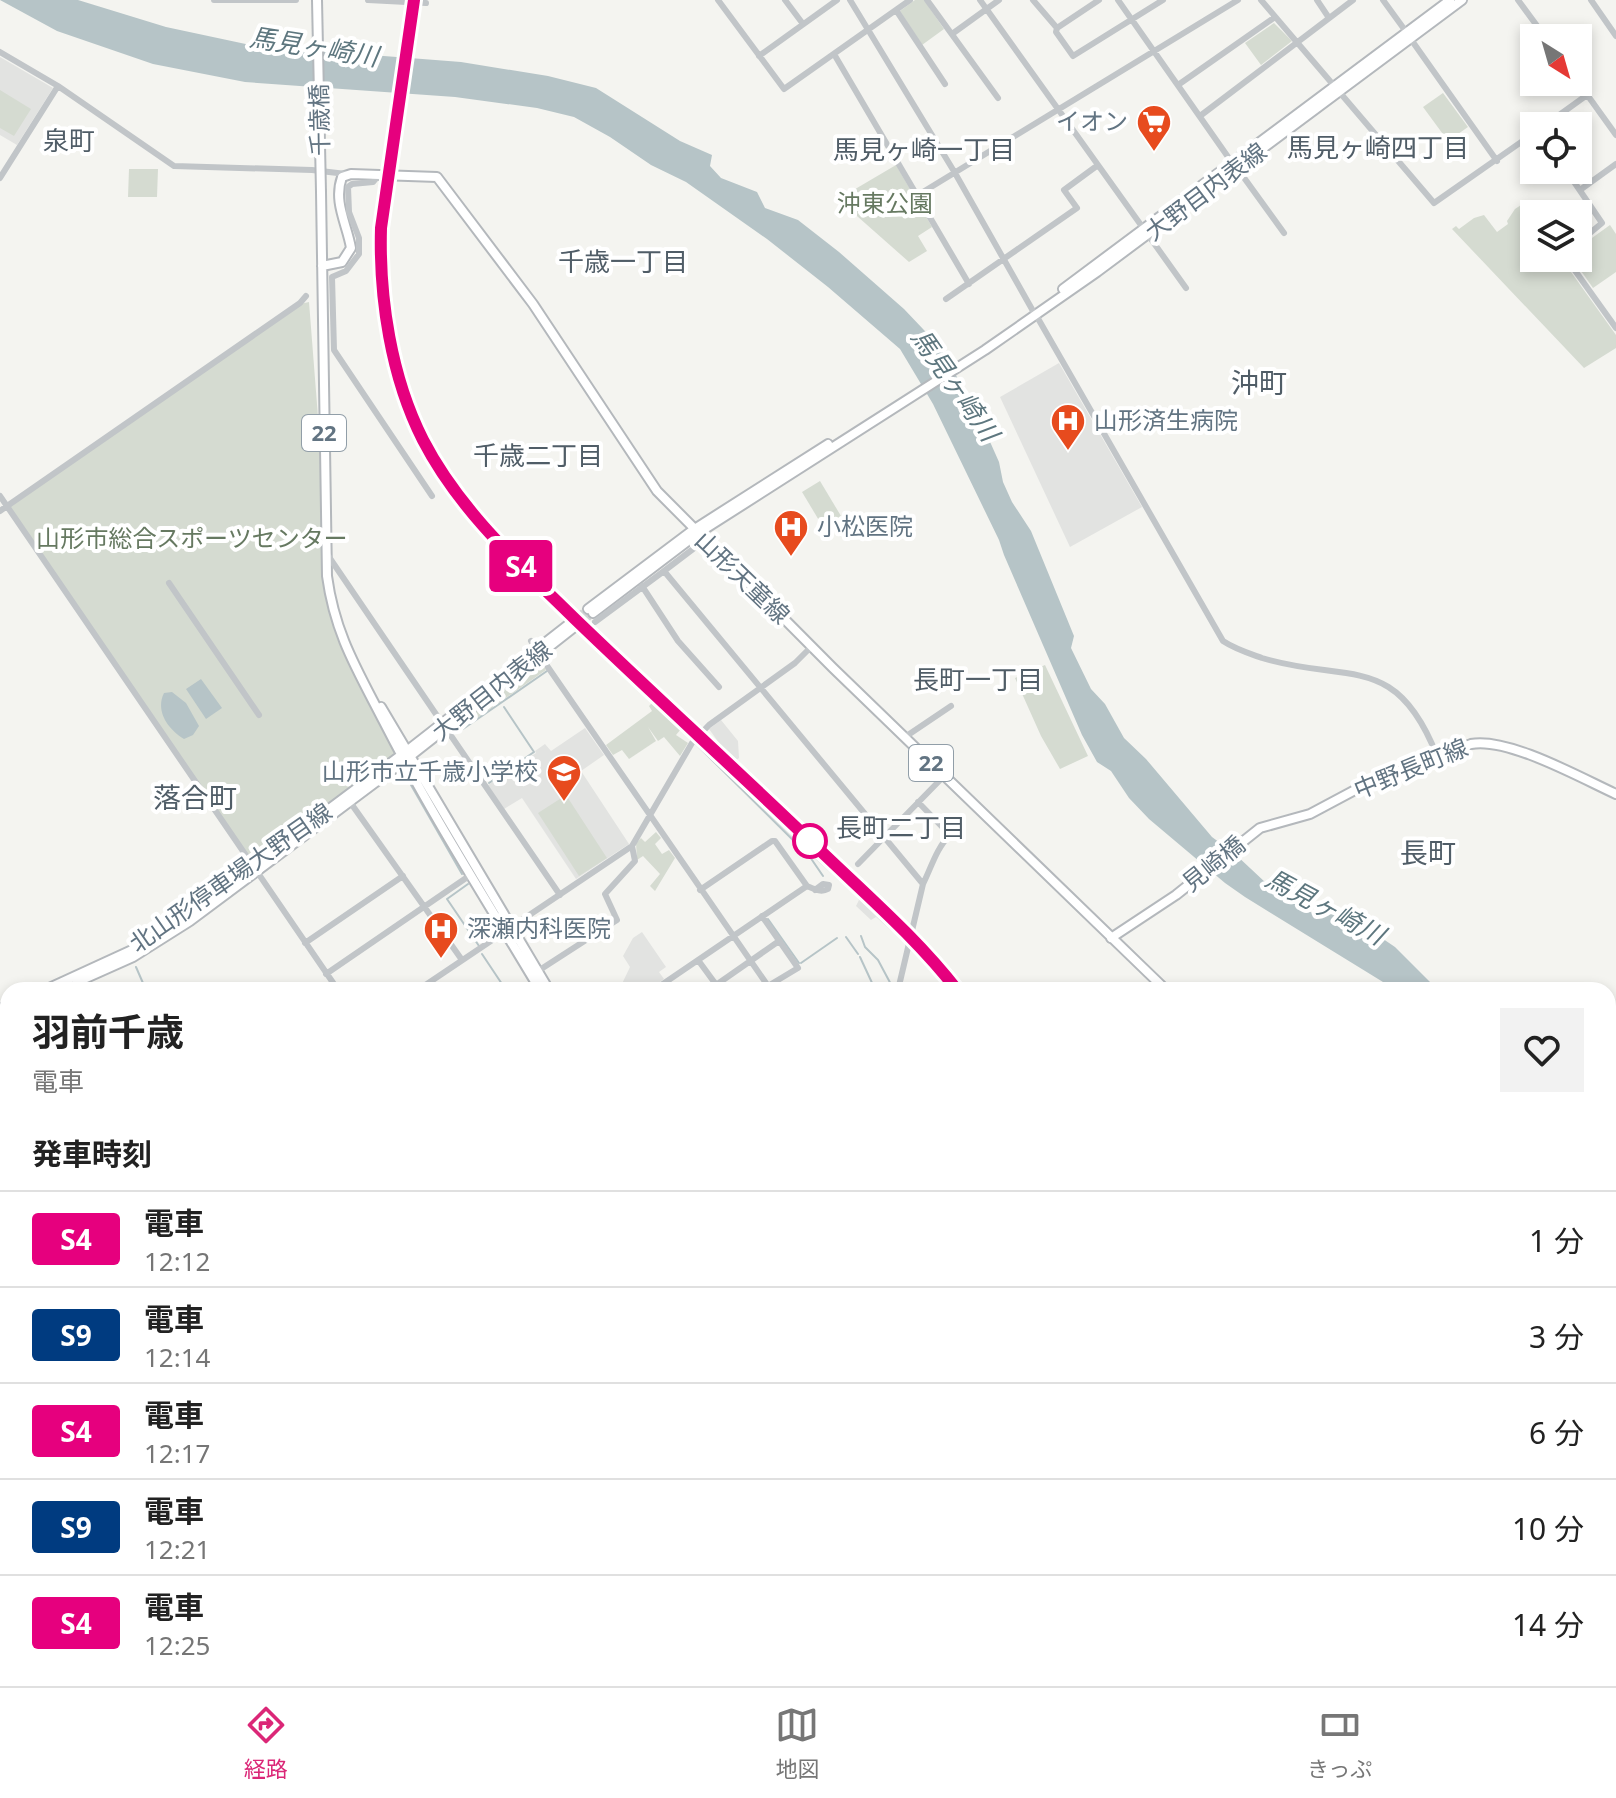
<!DOCTYPE html>
<html lang="ja">
<head>
<meta charset="utf-8">
<style>
  body { margin:0; font-family:"Noto Sans","Noto Sans JP",sans-serif; background:#f2f2f2; color:#222; height:100vh; display:flex; flex-direction:column; font-size:30px; white-space:nowrap }
  * { box-sizing:border-box; margin:0 }
  p { font-size:26px; color:#767676 }
  .icon { flex:none; width:44px; height:44px; fill:none; stroke:currentColor; stroke-width:2; stroke-linecap:round; stroke-linejoin:round }
  .map { position:relative; flex:1; overflow:hidden }
  .sheet { position:absolute; left:0px; top:982px; width:1616px; height:704px; display:flex; flex-direction:column; background:#fff; border-radius:24px 24px 0 0; box-shadow:0 4px 12px #0003 }
  .sheet>* { flex:none }
  .badge { padding:0 16px; border-radius:6px; font-size:28px; line-height:52px }
  .needle { width:52px; rotate:143deg }
  .fabs { position:absolute; left:1520px; top:24px; display:grid; gap:16px }
  .fabs a { display:grid; place-items:center; width:72px; height:72px; border-radius:0px; background:#fff; box-shadow:0 4px 12px #0003; font-size:40px }
  .map>.badge { position:absolute; translate:-50% -50%; box-shadow:0 0 0 4px #fff }
  h2 { padding:0 32px; font-size:30px; line-height:72px }
  .round { display:grid; place-items:center; flex:none; width:84px; height:84px; border-radius:0px; background:#f2f2f2 }
  .summary { display:flex; align-items:center; justify-content:space-between; height:136px; padding:0 32px }
  h1 { font-size:38px; font-weight:700; line-height:60px }
  ul { padding:0; list-style:none }
  li { display:flex; align-items:center; gap:24px; height:96px; padding:0 32px; border-top:2px solid #e0e0e0 }
  li div { flex:1 }
  li b { display:block; font-size:30px }
  li em { font-style:normal }
  li .badge { min-width:88px; font-weight:700; text-align:center }
  .dock { display:flex; justify-content:space-around; align-items:center; height:112px; border-top:2px solid #e0e0e0; background:#fff; font-size:22px; color:#767676 }
  .dock a { display:grid; justify-items:center; gap:4px }
  .dock .on { color:#db2777 }
  .map>svg:first-child { display:block }
</style>
</head>
<body>
<div class="map">
<svg width="1616" height="1686" viewBox="0 0 1616 1686">
  <rect width="100%" height="100%" fill="#f4f4f0"/>
  <path fill="#e2e3e1" d="M0 57 53 88 17 145 0 135Z
    M1059 363 1142 507 1070 547 1000 397Z
    M721 720 738 741 739 758 734 762 728 754 726 758 909 931 905 943 876 917 871 920 856 906 859 900 857 897 789 835 696 742 704 733 727 754 709 729Z
    M585 728 604 755 581 771 629 844 576 879 522 798 504 809 488 785 536 753 535 751 545 744 551 751Z
    M642 932 666 967 659 972 664 979 649 990H619L630 967 623 956 633 938Z"/>
  <path fill="#d5dbd1" d="M915 0H924L944 29 922 45 900 11Z
    M1274 23 1292 41 1261 65 1245 43Z
    M0 90 31 109 14 136 0 128Z
    M1443 93 1468 127 1448 141 1423 107Z
    M896 165 932 227 918 236 927 251 909 262 840 201V198Z
    M129 169H158L157 197H128Z
    M1524 203 1534 215V258H1561L1616 335V348L1584 368 1452 229 1456 226 1459 229 1474 218 1484 215 1497 232 1508 224 1507 221 1515 209Z
    M1610 225 1616 234V272L1593 288 1572 258H1578V248Z
    M309 302 326 519 327 576 336 622 401 755 253 865 7 506 300 304Z
    M820 481 841 516 823 527 802 492Z
    M541 661 546 670 454 734 451 730Z
    M1045 665 1088 756 1060 769 1041 736 1015 678Z
    M653 702 681 729 676 735 688 743 680 756 664 737 658 741 648 727 656 741 629 759 622 750 613 755 606 745 652 711 649 706Z
    M566 795 607 858 579 876 538 813Z
    M656 832 661 838 655 844 662 854 669 850 675 858 655 891 650 886 660 874 643 856 637 860 636 843 641 838 645 842Z
    M1001 1678H1289L1293 1686H1006Z"/>
  <path fill="#b6c4c7" d="M0 0H78L166 27 255 46 461 62 548 76 596 88 680 141 712 155 710 166 721 178 757 192 765 208 798 220 839 252 904 309 942 349 983 426 999 462 1003 482 1012 502 1031 531 1074 636 1071 648 1091 689 1105 704 1124 738 1146 759 1212 837 1235 854 1266 883 1310 912 1347 916 1361 924 1395 947 1438 990H1396L1245 897 1225 883 1149 819 1129 798 1111 771 1097 762 1082 735 1004 555 999 540 933 404 900 349 828 287 767 239 686 182 651 165 610 137 574 117 537 108 455 97 245 82 153 64 57 31Z
    M201 679 222 708 206 719 186 689Z
    M172 692 186 703 199 726 193 735 184 739C168 729 155 711 164 693Z"/>
  <g fill="none" stroke-linecap="round" stroke-linejoin="round">
    <path stroke="#b6c4c7" stroke-width="2" d="M463 729 547 671
      M696 744 810 857 823 876
      M489 783 534 752 504 707
      M411 785 462 874
      M468 884 447 899 479 946
      M768 919 799 963
      M861 936 865 947 878 960 894 990
      M846 937 858 954
      M482 954 506 990
      M860 957 873 985
      M801 963 837 938
      M136 967 146 990
      M785 988 796 990
      M761 990 763 989"/>
    <path stroke="#b6c4c7" stroke-width="8" d="M0 1443 8 1437
      M1100 1686 1114 1678"/>
    <path stroke="#d0d4d4" stroke-width="8" stroke-dasharray="8 4" stroke-linecap="butt" d="M568 625 588 609
      M573 628 593 613"/>
    <g stroke="#b4b8bc" stroke-width="12">
      <path id="major" d="M321 192 327 576C335 635 358 671 384 722 431 814 487 901 540 990
        M322 266 342 262 351 248C347 224 333 202 342 177L351 174 437 177 533 304 657 491 833 668 1166 990
        M1063 289 1450 0
        M588 609 693 530 828 444
        M593 613 697 534 985 350 1097 272 1462 0
        M381 707 549 990
        M1111 938 1176 895 1260 828 1310 814 1370 782 1471 744C1508 737 1581 778 1616 794
        M77 982 133 957 190 921 404 761 573 628
        M45 990 130 951 182 919 408 750 568 625
        M0 1009 8 1005
        M1608 1551 1616 1569
        M982 1678 987 1686
        M990 1678 995 1686"/>
    </g>
    <g stroke="#b4b7ba" stroke-width="13">
      <path id="highway" d="M1608 1198 1616 1196
        M1608 1207 1616 1205
        M0 1663 8 1672
        M0 1673 12 1686
        M14 1678 21 1686
        M480 1686 510 1678
        M509 1686 538 1678"/>
    </g>
    <path stroke="#c1c5c8" stroke-width="6" d="M214 0H296
      M368 0 426 3
      M718 0 784 89 910 0
      M785 0 803 24
      M850 0 955 173 1033 311
      M927 0 998 98
      M980 0 1186 288
      M1033 0 1057 28 1099 0
      M1118 0 1233 164
      M1261 0 1434 203 1534 133
      M1317 0 1329 18
      M1383 0 1407 33
      M1518 0 1546 38
      M1591 0 1616 36
      M896 10 945 84
      M1057 28 1056 32 1073 56 1163 0
      M952 34 999 0
      M1410 38 1497 161
      M0 52 58 86 174 166 312 170 346 174
      M834 54 969 284
      M759 56 837 0
      M1578 82 1616 135
      M1178 85 1275 17
      M1200 116 1353 0
      M1544 126 1587 95
      M1237 168 1284 233
      M1566 170 1602 223 1578 243
      M378 176 373 182 352 184 348 187 349 212 359 238V254L346 271 332 277 334 350 432 496
      M0 178 58 86
      M1580 190 1616 164
      M918 195 1238 0
      M1566 258 1616 328
      M946 299 1077 208 1064 190 1098 165
      M1036 315 1223 641C1235 649 1248 653 1262 658 1348 684 1396 651 1437 756
      M0 496 338 990
      M0 511 300 303 306 296
      M693 549 664 571 923 884 898 990
      M327 554 442 723
      M169 583 259 715
      M642 586 678 641 719 687
      M595 622 664 571
      M543 660 768 986 785 990
      M445 727 560 895
      M905 737 951 706
      M350 802 462 960
      M918 802 950 835C937 847 931 868 923 884
      M858 864 944 776
      M700 890 772 841H775L807 886
      M762 916 798 968 768 986
      M305 943 403 876
      M698 960 720 990
      M538 971 617 920 605 894 635 861 632 846
      M326 974 469 876
      M716 985 779 941
      M418 990 632 846 692 743 709 725 795 663 812 646
      M654 990 807 886C814 889 821 893 828 889L829 885 823 884 815 890
      M0 1084 8 1099
      M0 1490 8 1488
      M0 1615 8 1614
      M59 1678 63 1686
      M109 1678 110 1686
      M145 1678 146 1686
      M188 1678 190 1686
      M1467 1678 1471 1686
      M1608 1678 1612 1686
      M243 1686 307 1678"/>
    <use href="#major" stroke="#fff" stroke-width="8"/>
    <use href="#highway" stroke="#fff" stroke-width="9"/>
    <g stroke="#9fa6ac" stroke-width="5">
      <path id="rail" d="M415 0 381 228C379 298 391 377 423 440 458 508 517 561 571 615 656 698 744 778 830 860 874 902 920 942 957 990
        M1305 1678 1309 1686
        M679 1686 683 1678"/>
    </g>
    <use href="#rail" stroke="#fff" stroke-width="2" stroke-dasharray="6" stroke-linecap="butt"/>
    <g stroke="#b4b8bc" stroke-width="12" stroke-linecap="butt">
      <path id="major-bridge" d="M317 0 321 192"/>
    </g>
    <path stroke="#c1c5c8" stroke-width="6" d="M531 641 543 660"/>
    <use href="#major-bridge" stroke="#fff" stroke-width="8"/>
  </g>
  <g fill="none" stroke-linecap="round" stroke-linejoin="round">
    <g stroke="#fff" stroke-width="18">
      <path id="line" d="M414 0 381 228C379 298 391 377 423 440 459 510 519 564 575 619 658 699 743 776 826 856 871 899 919 941 957 990"/>
    </g>
    <use href="#line" stroke="#e6007e" stroke-width="12"/>
  </g>
  <defs>
    <g id="supermarket-pin" transform="scale(1.8)"><path d="M0 17L-7.5 6A9.5 9.5 0 1 1 7.5 6Z" fill="#e74b1e" stroke="#fff"/><path d="M-6-5.5h2.5l.6 2H6L4.5 2H-2.5L-4.4-4H-6ZM-1.5 3.2a1.3 1.3 0 1 0 .1 0ZM3 3.2a1.3 1.3 0 1 0 .1 0Z" fill="#fff"/></g>
    <g id="hospital-pin" transform="scale(1.8)"><path d="M0 17L-7.5 6A9.5 9.5 0 1 1 7.5 6Z" fill="#e74b1e" stroke="#fff"/><path d="M-5-5h3v3.5h4V-5h3V5h-3V1.5h-4V5h-3Z" fill="#fff"/></g>
    <g id="school-pin" transform="scale(1.8)"><path d="M0 17L-7.5 6A9.5 9.5 0 1 1 7.5 6Z" fill="#e74b1e" stroke="#fff"/><path d="M0-5L7-2L0 1L-7-2ZM-4 1L0 2.5L4 1V4Q0 6-4 4Z" fill="#fff"/></g>
  </defs>
  <g fill-rule="evenodd">
    <use href="#supermarket-pin" x="1154" y="122"/>
    <use href="#hospital-pin" x="1068" y="421"/>
    <use href="#hospital-pin" x="791" y="527"/>
    <use href="#school-pin" x="564" y="772"/>
    <use href="#hospital-pin" x="441" y="929"/>
  </g>
  <circle fill="#fff" stroke="#e6007e" stroke-width="4" cx="810" cy="841" r="16"/>
  <g text-anchor="middle" stroke-width="8" stroke-linejoin="round" paint-order="stroke">
    <g fill="#fff" stroke="#919ea8" stroke-width="2">
      <rect x="302" y="415" width="44" height="36" rx="6"/>
      <rect x="909" y="745" width="44" height="36" rx="6"/>
    </g>
    <g font-size="22" font-weight="bold" fill="#627482">
      <text x="324" y="441">22</text>
      <text x="931" y="771">22</text>
    </g>
    <g font-size="24" fill="#627482" stroke="#fff">
      <text transform="translate(320 120) rotate(-91)" y="8">千歳橋</text>
      <text transform="translate(1206 192) rotate(-37)" y="8">大野目内表線</text>
      <text transform="translate(742 578) rotate(44)" y="8">山形天童線</text>
      <text transform="translate(492 691) rotate(-38)" y="8">大野目内表線</text>
      <text transform="translate(1411 769) rotate(-22)" y="8">中野長町線</text>
      <text transform="translate(1214 864) rotate(-39)" y="8">見崎橋</text>
      <text transform="translate(231 878) rotate(-35)" y="8">北山形停車場大野目線</text>
    </g>
    <g font-size="24" fill="#627482" stroke="#fff" text-anchor="start">
      <text x="1128" y="130" text-anchor="end">イオン</text>
      <text x="1094" y="429">山形済生病院</text>
      <text x="817" y="535">小松医院</text>
      <text x="538" y="780" text-anchor="end">山形市立千歳小学校</text>
      <text x="467" y="937">深瀬内科医院</text>
    </g>
    <g font-size="24" fill="#667961" stroke="#fff">
      <text x="885" y="212">沖東公園</text>
      <text x="192" y="547">山形市総合スポーツセンター</text>
    </g>
    <g font-size="26" font-style="italic" fill="#5e777f" stroke="#fff">
      <text transform="translate(314 47) rotate(9)" y="9">馬見ヶ崎川</text>
      <text transform="translate(955 385) rotate(55)" y="9">馬見ヶ崎川</text>
      <text transform="translate(1325 907) rotate(28)" y="9">馬見ヶ崎川</text>
    </g>
    <g font-size="26" fill="#505d67" stroke="#fff">
      <text x="69" y="150">泉町</text>
      <text x="1378" y="157">馬見ヶ崎四丁目</text>
      <text x="924" y="159">馬見ヶ崎一丁目</text>
      <text x="623" y="271">千歳一丁目</text>
      <text x="538" y="465">千歳二丁目</text>
      <text x="978" y="689">長町一丁目</text>
      <text x="901" y="837">長町二丁目</text>
    </g>
    <g font-size="28" fill="#505d67" stroke="#fff">
      <text x="1259" y="393">沖町</text>
      <text x="195" y="808">落合町</text>
      <text x="1428" y="863">長町</text>
    </g>
  </g>
</svg>
<div class="fabs">
<a><svg class="needle" viewBox="-14 -14 28 28"><path d="M0-13l5 13h-10z" fill="#e53935"/><path d="M0 13l5-13h-10z" fill="#767676"/></svg></a>
<a><svg class="icon" aria-label="locate" viewBox="0 0 24 24"><circle cx="12" cy="12" r="6"/><path d="M12 2v4M12 18v4M2 12h4M18 12h4"/></svg></a>
<a><svg class="icon" aria-label="layers" viewBox="0 0 24 24"><path d="M12 4l9 5-9 5-9-5zM3 14l9 5 9-5"/></svg></a>
</div>
<b class="badge" style="left:521px;top:566px;background:#e6007e;color:#fff">S4</b>
<section class="sheet">
<div class="summary"><div><h1>羽前千歳</h1><p>電車</p></div><a class="round"><svg class="icon" aria-label="heart" viewBox="0 0 24 24"><path d="M12 20l-8-8c-3-5 5-10 8-4 3-6 11-1 8 4z"/></svg></a></div>
<h2>発車時刻</h2>
<ul>
<li><span class="badge" style="background:#e6007e;color:#fff">S4</span><div><b>電車</b><p>12:12</p></div><em>1 分</em></li>
<li><span class="badge" style="background:#003b80;color:#fff">S9</span><div><b>電車</b><p>12:14</p></div><em>3 分</em></li>
<li><span class="badge" style="background:#e6007e;color:#fff">S4</span><div><b>電車</b><p>12:17</p></div><em>6 分</em></li>
<li><span class="badge" style="background:#003b80;color:#fff">S9</span><div><b>電車</b><p>12:21</p></div><em>10 分</em></li>
<li><span class="badge" style="background:#e6007e;color:#fff">S4</span><div><b>電車</b><p>12:25</p></div><em>14 分</em></li>
</ul>
</section>
</div>
<nav class="dock">
<a class="on"><svg class="icon" aria-label="directions" viewBox="0 0 24 24"><path d="M12 3l9 9-9 9-9-9zM9 14v-3h6M13 9l2 2-2 2"/></svg>経路</a>
<a><svg class="icon" aria-label="map" viewBox="0 0 24 24"><path d="M3 6l6-2 6 2 6-2v14l-6 2-6-2-6 2zM9 4v14M15 6v14"/></svg>地図</a>
<a><svg class="icon" aria-label="tickets" viewBox="0 0 24 24"><path d="M3 7h18v10H3zM15 7v10"/></svg>きっぷ</a>
</nav>
</body>
</html>
